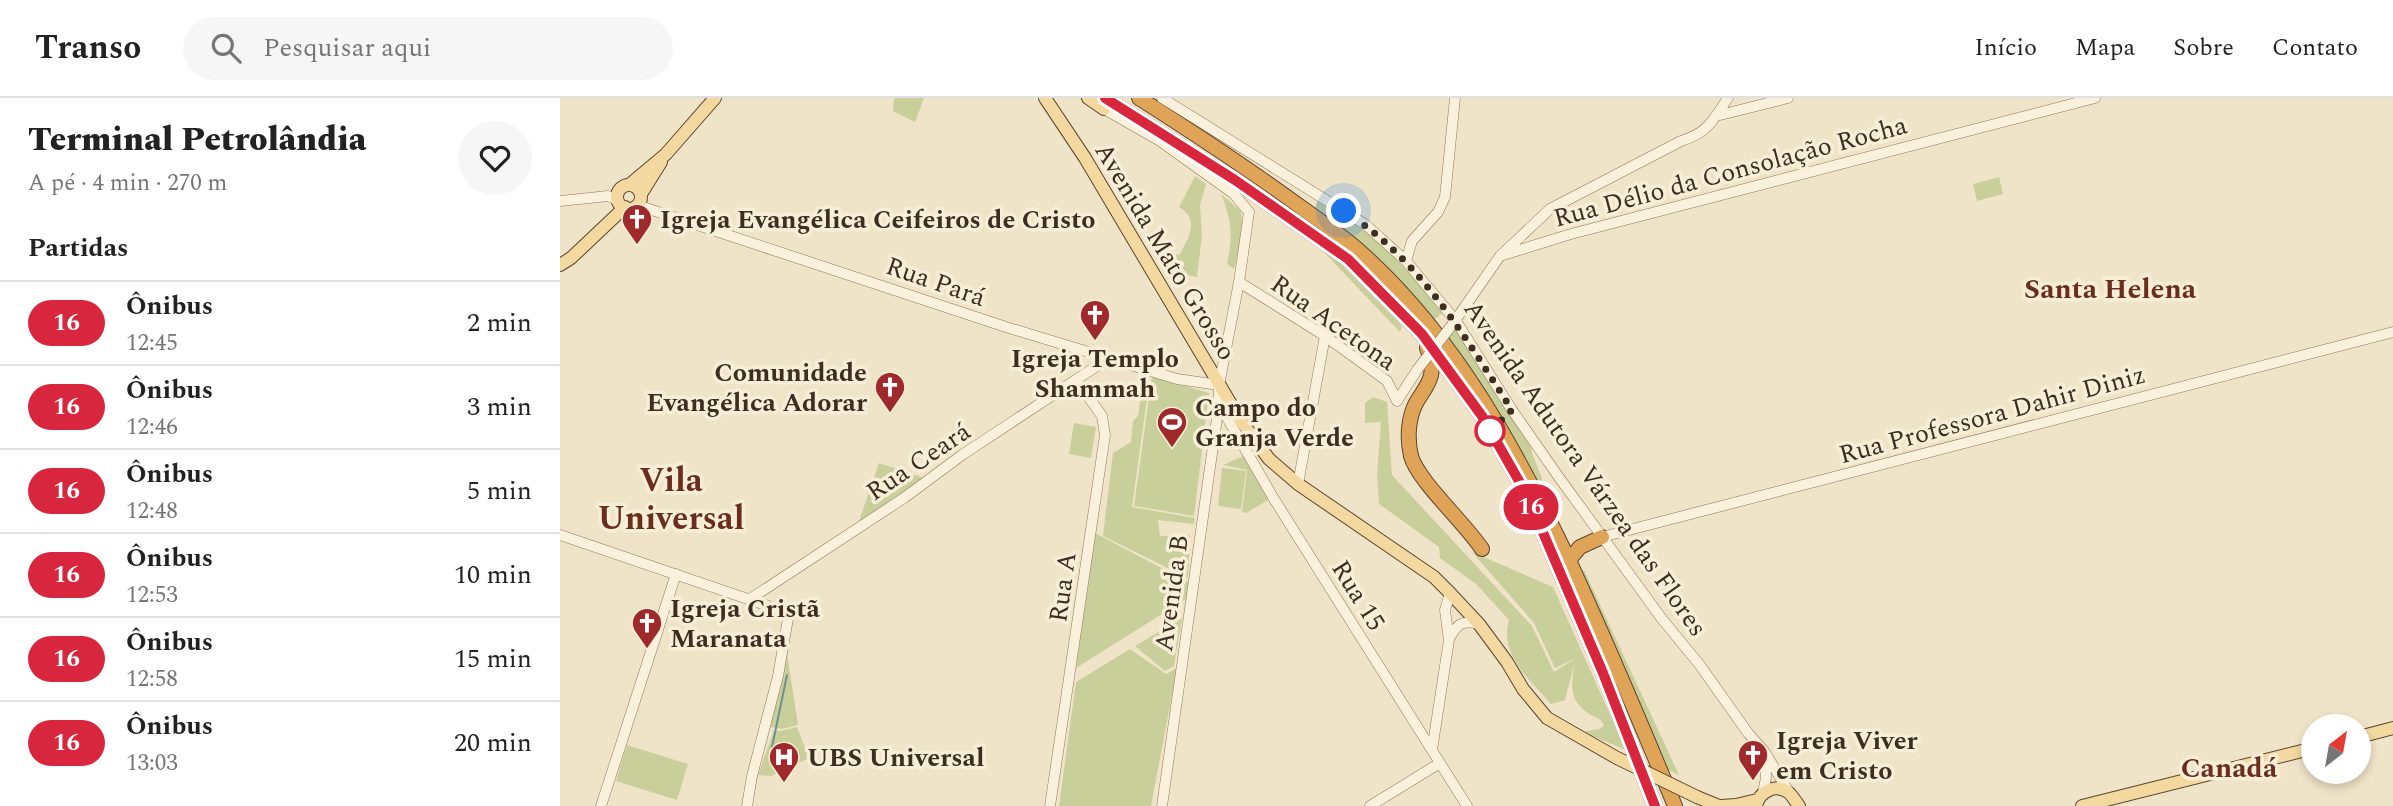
<!DOCTYPE html>
<html lang="pt">
<head>
<meta charset="utf-8">
<style>
  body { margin:0; font-family:Spectral,serif; background:#f6f6f6; color:#222; height:100vh; display:flex; flex-direction:column; font-size:26px; white-space:nowrap }
  * { box-sizing:border-box; margin:0 }
  p { font-size:23px; color:#767676 }
  .icon { flex:none; width:38px; height:38px; fill:none; stroke:currentColor; stroke-width:2; stroke-linecap:round; stroke-linejoin:round }
  .map { position:relative; flex:1; overflow:hidden }
  .sheet { display:flex; flex-direction:column; background:#fff; width:560px }
  .sheet>* { flex:none }
  .badge { padding:0 14px; border-radius:23px; font-size:24px; line-height:46px }
  .needle { width:46px; rotate:31deg }
  .controls { position:absolute; left:1741px; top:616px; display:grid; gap:14px }
  .controls a { display:grid; place-items:center; width:70px; height:70px; border-radius:50%; background:#fff; box-shadow:0 4px 10px #0003; font-size:35px }
  .you { position:absolute; width:35px; height:35px; margin:-18px; border:5px solid #fff; border-radius:50%; background:#1a73e8; box-shadow:0 0 0 10px #1a73e833 }
  .map>.badge { position:absolute; translate:-50% -50%; box-shadow:0 0 0 4px #fff }
  h2 { padding:0 28px; font-size:26px; line-height:63px }
  .round { display:grid; place-items:center; flex:none; width:74px; height:74px; border-radius:37px; background:#f6f6f6 }
  .summary { display:flex; align-items:center; justify-content:space-between; height:119px; padding:0 28px }
  h1 { font-size:33px; font-weight:800; line-height:52px }
  ul { padding:0; list-style:none }
  li { display:flex; align-items:center; gap:21px; height:84px; padding:0 28px; border-top:2px solid #e0e0e0 }
  li div { flex:1 }
  li b { display:block; font-size:26px }
  li em { font-style:normal }
  li .badge { min-width:77px; font-weight:700; text-align:center }
  header { display:flex; align-items:center; gap:42px; box-sizing:border-box; height:98px; padding:0 35px; background:#fff; border-bottom:2px solid #e0e0e0 }
  header strong { font-size:33px }
  nav { display:flex; gap:38px; margin-inline-start:auto; font-size:24px }
  .search { width:490px; height:63px; background:#f6f6f6; display:flex; align-items:center; gap:18px; box-sizing:border-box; padding:0 24px; border-radius:38px; color:#767676; font-size:26px }
  main { display:flex; flex:1; min-height:0 }
  .map>svg:first-child { display:block }
</style>
</head>
<body>
<header>
<strong>Transo</strong>
<div class="search"><svg class="icon" aria-label="search" viewBox="0 0 24 24"><circle cx="10" cy="10" r="6"/><path d="M15 15l6 6"/></svg>Pesquisar aqui</div>
<nav><a>Início</a><a>Mapa</a><a>Sobre</a><a>Contato</a></nav>
</header>
<main>
<section class="sheet">
<div class="summary"><div><h1>Terminal Petrolândia</h1><p>A pé · 4 min · 270 m</p></div><a class="round"><svg class="icon" aria-label="heart" viewBox="0 0 24 24"><path d="M12 20l-8-8c-3-5 5-10 8-4 3-6 11-1 8 4z"/></svg></a></div>
<h2>Partidas</h2>
<ul>
<li><span class="badge" style="background:#d7263d;color:#fff">16</span><div><b>Ônibus</b><p>12:45</p></div><em>2 min</em></li>
<li><span class="badge" style="background:#d7263d;color:#fff">16</span><div><b>Ônibus</b><p>12:46</p></div><em>3 min</em></li>
<li><span class="badge" style="background:#d7263d;color:#fff">16</span><div><b>Ônibus</b><p>12:48</p></div><em>5 min</em></li>
<li><span class="badge" style="background:#d7263d;color:#fff">16</span><div><b>Ônibus</b><p>12:53</p></div><em>10 min</em></li>
<li><span class="badge" style="background:#d7263d;color:#fff">16</span><div><b>Ônibus</b><p>12:58</p></div><em>15 min</em></li>
<li><span class="badge" style="background:#d7263d;color:#fff">16</span><div><b>Ônibus</b><p>13:03</p></div><em>20 min</em></li>
</ul>
</section>
<div class="map">
<svg width="1833" height="708" viewBox="0 0 1833 708">
  <rect width="100%" height="100%" fill="#f0e4c8"/>
  <path fill="#c9cf9b" d="M334 0H364L355 24 333 13Z
    M635 78 646 86 640 107 642 137 637 179 627 177 608 167 610 158 620 156C629 139 640 122 619 109Z
    M1439 79 1443 96 1417 103 1413 86Z
    M666 80 760 144 842 228 840 234 758 148 714 115 690 102Z
    M661 96 681 113 683 134 674 171 667 166C673 138 672 122 661 96Z
    M757 103 819 142 884 214 875 221 805 151 755 109Z
    M896 227 971 346 972 355 1001 429 968 370 885 243Z
    M592 278 649 295 634 418 574 408Z
    M589 286 572 409 635 420 634 426 598 422 600 438 630 437 628 480 543 438 553 355 571 344 573 323 578 318 582 287Z
    M813 299 827 304 832 377 972 528 994 574 1016 560 995 570 974 525 912 454 993 489 1066 652 1023 634 1039 631 1044 628C1041 620 1038 621 1031 617 1009 603 1011 590 1014 567L1005 602 991 606C970 582 939 557 949 522L916 486 880 460 879 449 819 406 817 376 821 324 805 325V305Z
    M514 325 536 329 531 360 509 356Z
    M686 357 710 401 686 415 682 414 687 372 663 367Z
    M319 365 370 382 297 429Z
    M662 370 686 373 681 411 658 408Z
    M535 435 630 485 626 501 516 570Z
    M1024 472 1119 677 1101 669 1018 474Z
    M622 520 614 568 605 573 575 548Z
    M570 551 606 576 617 570 591 708H499L516 584Z
    M227 555 238 627 222 631 210 629Z
    M237 629 249 660 211 678 198 677 214 632 220 633Z
    M67 647 128 666 117 702 56 683Z"/>
  <g fill="none" stroke-linecap="round" stroke-linejoin="round">
    <path stroke="#6f938a" stroke-width="2" d="M212 649 227 577"/>
    <g stroke="#8d765c" stroke-width="11">
      <path id="minor" d="M602 0 806 127 846 163 896 223 952 312 998 378 1102 521 1139 566 1188 635 1204 653 1229 694
        M544 11 600 43 674 96 689 114 679 184 659 287V306L602 708
        M1156 18 1228 0
        M0 103 48 98 58 102
        M83 109 446 229 617 281 659 287
        M940 158 1011 136 1535 0
        M846 163 852 143 878 114 885 99 895 0
        M679 184 765 238 827 283 837 303
        M892 227 940 158 990 111 1121 43C1148 35 1153 22 1168 0
        M837 303 857 272
        M659 306 714 401 907 708
        M738 386 765 238
        M0 437 229 515 218 578 192 678 187 708
        M1042 439 1833 234
        M190 501 344 400 402 357 549 260
        M889 541C897 526 901 522 919 526
        M872 652 889 542 885 512 890 495
        M1203 694 1206 680 1205 657
        M41 708 116 476
        M490 708 545 337 542 318 517 283
        M810 708 880 665"/>
    </g>
    <g stroke="#5b4430" stroke-width="14">
      <path id="major" d="M485 0 525 60 681 323 709 361 738 386 874 479 890 495 919 526 947 564 963 591 987 620 1057 660
        M528 0 544 11
        M69 87 106 56 155 0
        M57 99a12 12 0 1 1 24 0a12 12 0 1 1-24 0Z
        M81 96 101 64
        M0 167 11 160 65 109
        M1799 639 1833 630
        M1137 699 1159 708
        M1161 708 1176 707 1197 702
        M1196 708C1199 694 1215 685 1228 694 1232 697 1236 704 1239 708
        M1522 708 1754 650"/>
    </g>
    <g stroke="#5b4430" stroke-width="16">
      <path id="highway" d="M545 0 675 82 788 161 862 236 922 318 967 397 1043 575 1095 708
        M579 0C634 35 689 71 742 110 760 123 780 136 797 151 895 237 957 353 1012 469 1048 548 1082 628 1115 708
        M867 250C870 259 873 267 871 277 869 287 861 296 856 305 848 320 847 341 851 358 858 383 905 425 922 451
        M1008 463 1020 449 1042 439"/>
    </g>
    <use href="#minor" stroke="#faf1dc" stroke-width="10"/>
    <use href="#major" stroke="#f3d9a0" stroke-width="12"/>
    <use href="#highway" stroke="#e0a458" stroke-width="14"/>
    <g stroke="#8d765c" stroke-width="11" stroke-linecap="butt">
      <path id="minor-bridge" d="M857 272 892 227"/>
    </g>
    <g stroke="#5b4430" stroke-width="14" stroke-linecap="butt">
      <path id="major-bridge" d="M1057 660 1137 699"/>
    </g>
    <use href="#minor-bridge" stroke="#faf1dc" stroke-width="10"/>
    <use href="#major-bridge" stroke="#f3d9a0" stroke-width="12"/>
  </g>
  <g fill="none" stroke-linecap="round" stroke-linejoin="round">
    <g stroke="#fff" stroke-width="16">
      <path id="line" d="M545 0 675 82 788 161 862 236 922 318 967 397 1043 575 1095 708"/>
    </g>
    <use href="#line" stroke="#d7263d" stroke-width="10"/>
    <path stroke="#3d2e20" stroke-width="7" stroke-dasharray="0 12.6" d="M784 113C861 162 904 238 952 312L930 333"/>
  </g>
  <defs>
    <g id="church-pin" transform="scale(1.575)"><path d="M0 17L-7.5 6A9.5 9.5 0 1 1 7.5 6Z" fill="#9e2a2b" stroke="#f7eed8"/><path d="M-1.2-6h2.4v3.5h3.3v2.4h-3.3V6h-2.4V-.1h-3.3v-2.4h3.3Z" fill="#fff"/></g>
    <g id="stadium-pin" transform="scale(1.575)"><path d="M0 17L-7.5 6A9.5 9.5 0 1 1 7.5 6Z" fill="#9e2a2b" stroke="#f7eed8"/><path d="M0-5a6.5 5 0 1 0 0 10a6.5 5 0 1 0 0-10ZM-3.5-1.8h7v3.6h-7Z" fill="#fff"/></g>
    <g id="hospital-pin" transform="scale(1.575)"><path d="M0 17L-7.5 6A9.5 9.5 0 1 1 7.5 6Z" fill="#9e2a2b" stroke="#f7eed8"/><path d="M-5-5h3v3.5h4V-5h3V5h-3V1.5h-4V5h-3Z" fill="#fff"/></g>
  </defs>
  <g fill-rule="evenodd">
    <use href="#church-pin" x="77" y="121"/>
    <use href="#church-pin" x="535" y="217"/>
    <use href="#church-pin" x="330" y="289"/>
    <use href="#stadium-pin" x="612" y="324"/>
    <use href="#church-pin" x="87" y="525"/>
    <use href="#church-pin" x="1193" y="657"/>
    <use href="#hospital-pin" x="224" y="659"/>
  </g>
  <circle fill="#fff" stroke="#d7263d" stroke-width="3.5" cx="930" cy="333" r="14"/>
  <g text-anchor="middle" stroke-width="7" stroke-linejoin="round" paint-order="stroke">
    <g font-size="26" fill="#3d2e20" stroke="#f7eed8">
      <text transform="translate(1170 73) rotate(-15)" y="9">Rua Délio da Consolação Rocha</text>
      <text transform="translate(606 153) rotate(59)" y="9">Avenida Mato Grosso</text>
      <text transform="translate(376 183) rotate(19)" y="9">Rua Pará</text>
      <text transform="translate(774 224) rotate(35)" y="9">Rua Acetona</text>
      <text transform="translate(1432 316) rotate(-15)" y="9">Rua Professora Dahir Diniz</text>
      <text transform="translate(358 363) rotate(-34)" y="9">Rua Ceará</text>
      <text transform="translate(1026 370) rotate(55)" y="9">Avenida Adutora Várzea das Flores</text>
      <text transform="translate(502 489) rotate(-82)" y="9">Rua A</text>
      <text transform="translate(611 495) rotate(-82)" y="9">Avenida B</text>
      <text transform="translate(799 497) rotate(58)" y="9">Rua 15</text>
    </g>
    <g font-size="26" font-weight="bold" fill="#3d2e20" stroke="#f7eed8" text-anchor="start">
      <text x="100" y="130">Igreja Evangélica Ceifeiros de Cristo</text>
      <text x="535" y="269" text-anchor="middle">Igreja Templo<tspan x="535" dy="30">Shammah</tspan></text>
      <text x="307" y="283" text-anchor="end">Comunidade<tspan x="307" dy="30">Evangélica Adorar</tspan></text>
      <text x="635" y="318">Campo do<tspan x="635" dy="30">Granja Verde</tspan></text>
      <text x="110" y="519">Igreja Cristã<tspan x="110" dy="30">Maranata</tspan></text>
      <text x="1216" y="651">Igreja Viver<tspan x="1216" dy="30">em Cristo</tspan></text>
      <text x="247" y="668">UBS Universal</text>
    </g>
    <g font-size="28" font-weight="bold" fill="#6b2e1e" stroke="#f7eed8">
      <text x="1550" y="200">Santa Helena</text>
      <text x="1669" y="679">Canadá</text>
    </g>
    <g font-size="33" font-weight="bold" fill="#6b2e1e" stroke="#f7eed8">
      <text x="111" y="393">Vila<tspan x="111" dy="38">Universal</tspan></text>
    </g>
  </g>
</svg>
<div class="controls">
<a><svg class="needle" viewBox="-14 -14 28 28"><path d="M0-13l5 13h-10z" fill="#e53935"/><path d="M0 13l5-13h-10z" fill="#767676"/></svg></a>
</div>
<div class="you" style="left:784px;top:113px"></div>
<b class="badge" style="left:971px;top:409px;background:#d7263d;color:#fff">16</b>
</div>
</main>
</body>
</html>
